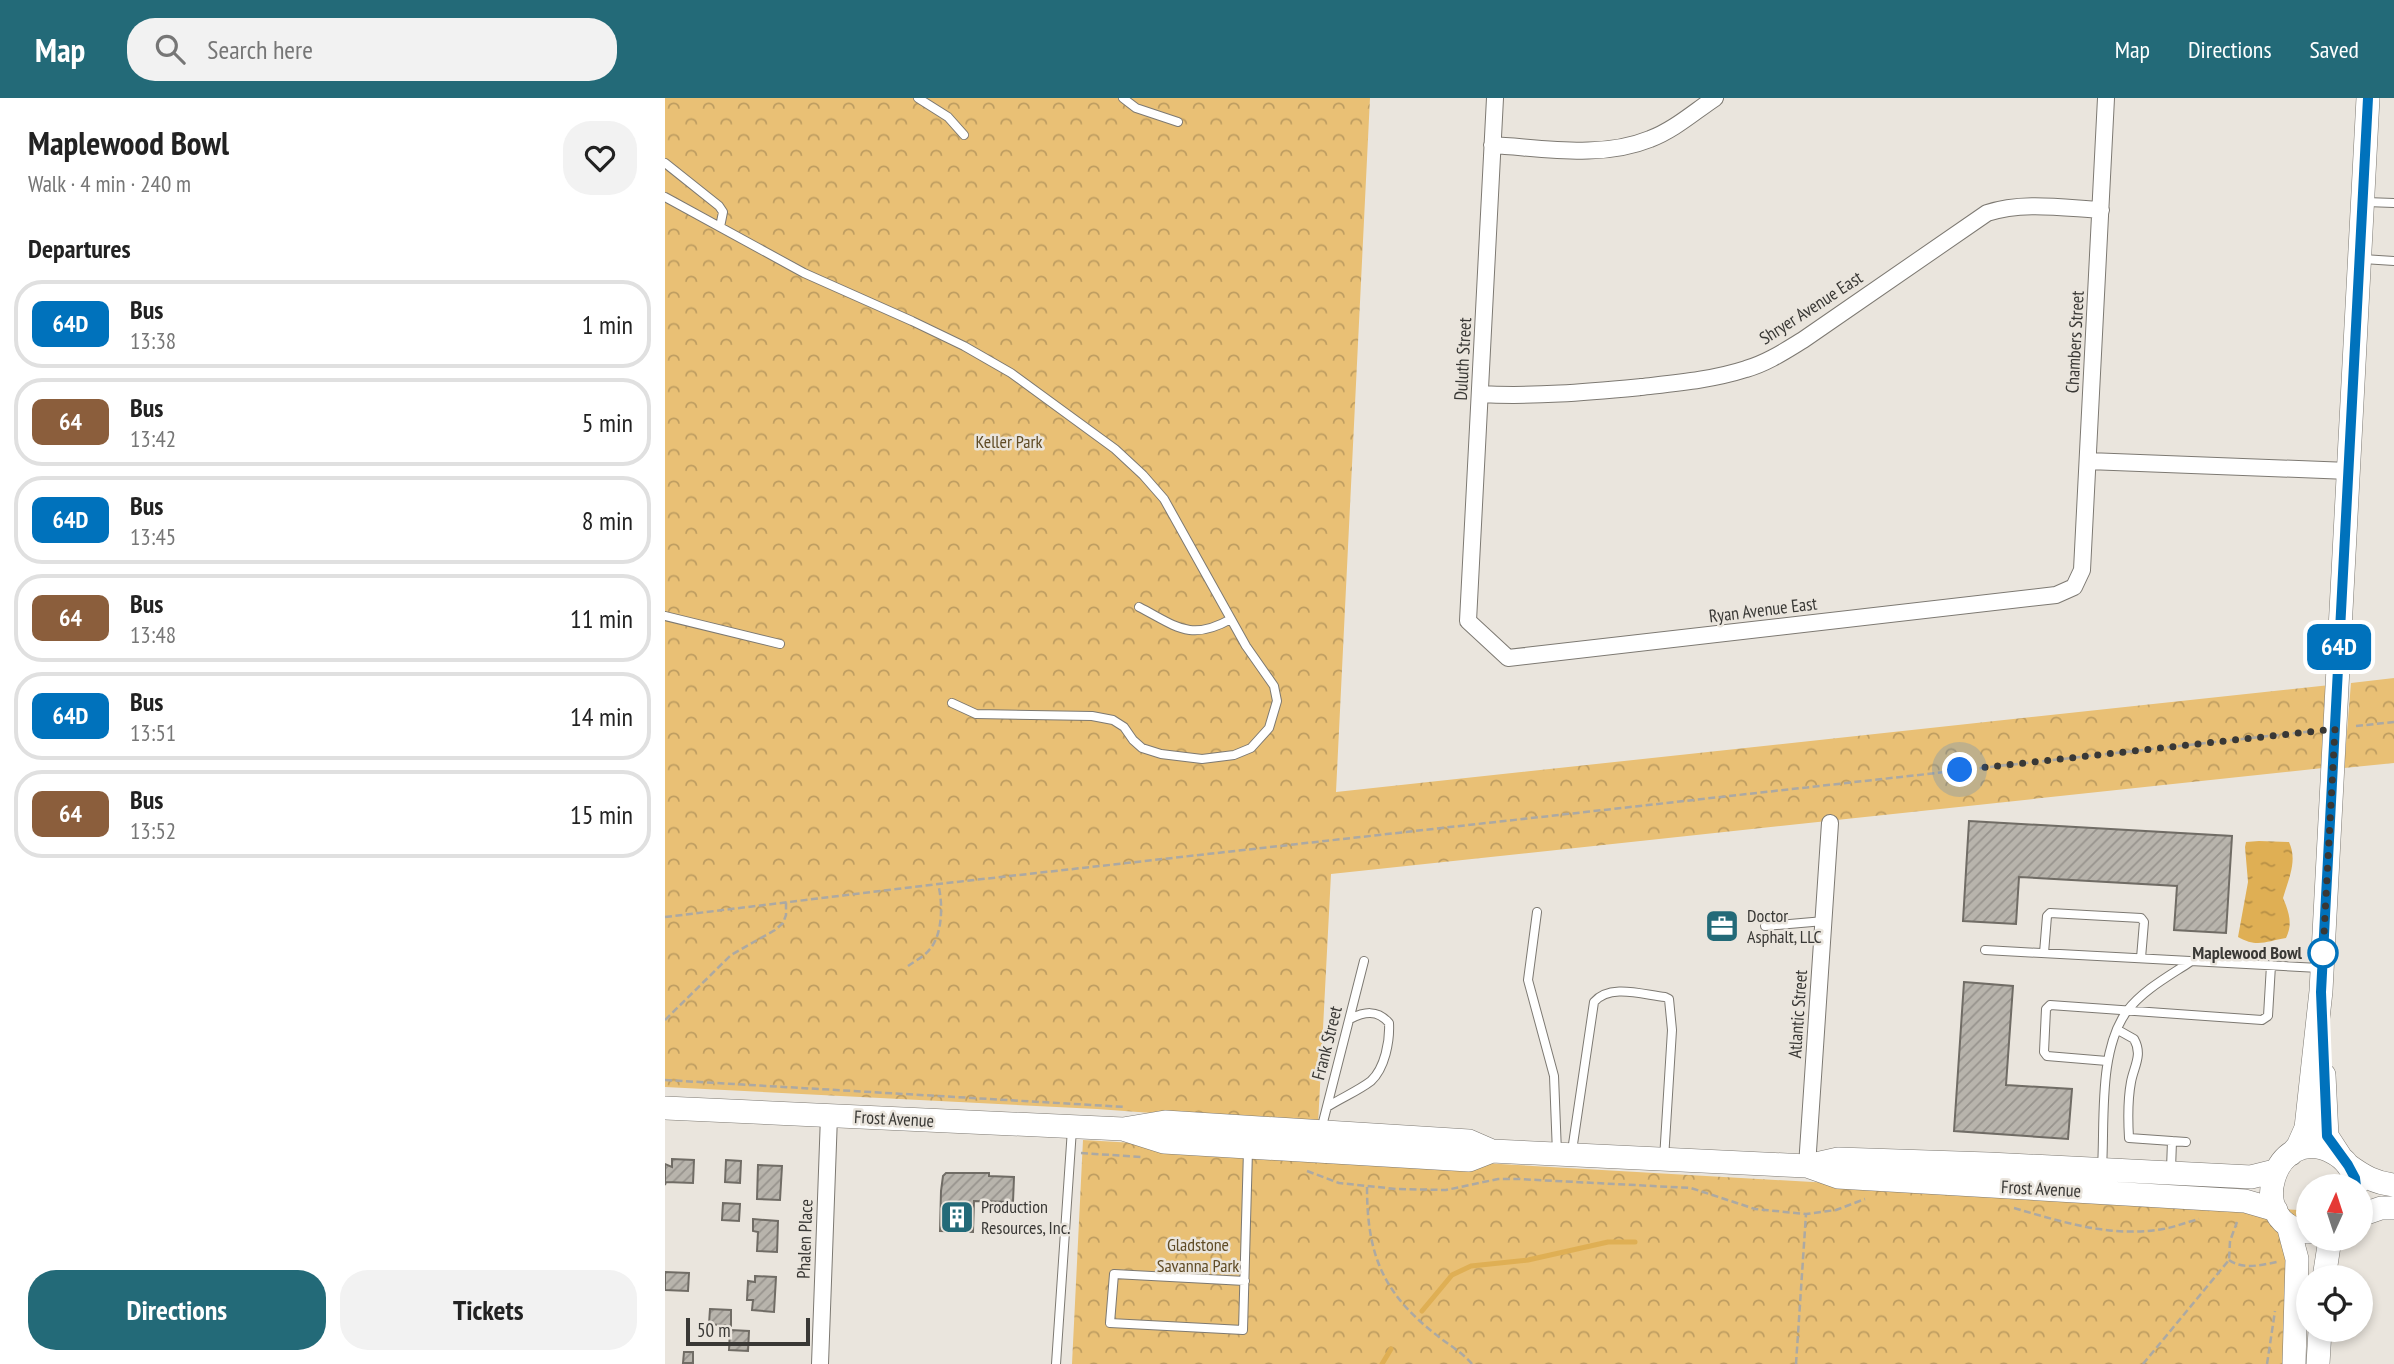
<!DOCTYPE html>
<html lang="en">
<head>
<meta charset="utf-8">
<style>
  body { margin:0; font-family:"PT Sans Narrow",sans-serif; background:#f2f2f2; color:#222; height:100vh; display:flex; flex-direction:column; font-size:26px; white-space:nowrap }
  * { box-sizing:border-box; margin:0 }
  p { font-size:23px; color:#767676 }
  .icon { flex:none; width:38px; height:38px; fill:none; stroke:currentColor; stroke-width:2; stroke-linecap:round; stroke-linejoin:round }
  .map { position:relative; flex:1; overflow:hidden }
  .details { display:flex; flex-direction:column; background:#fff; width:665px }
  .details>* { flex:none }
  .badge { padding:0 14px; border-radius:10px; font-size:24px; line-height:46px }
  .needle { width:46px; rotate:3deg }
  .buttons { position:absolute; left:1631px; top:1076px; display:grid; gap:14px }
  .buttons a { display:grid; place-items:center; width:77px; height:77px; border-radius:50%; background:#fff; box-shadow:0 4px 10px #0003; font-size:35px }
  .scale { position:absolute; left:21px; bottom:18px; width:124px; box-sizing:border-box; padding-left:7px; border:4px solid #393835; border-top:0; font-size:19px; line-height:24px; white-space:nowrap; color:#393835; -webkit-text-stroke:5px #eae5dd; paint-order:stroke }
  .you { position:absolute; width:35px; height:35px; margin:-18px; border:5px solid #fff; border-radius:50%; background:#1a73e8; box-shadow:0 0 0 10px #1a73e833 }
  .map>.badge { position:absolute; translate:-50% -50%; box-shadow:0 0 0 4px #fff }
  h2 { padding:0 28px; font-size:26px; line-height:63px }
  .round { display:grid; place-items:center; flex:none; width:74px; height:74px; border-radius:28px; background:#f2f2f2 }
  .head { display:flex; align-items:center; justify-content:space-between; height:119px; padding:0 28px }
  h1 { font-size:33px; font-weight:700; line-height:52px }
  .button { display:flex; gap:14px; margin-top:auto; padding:14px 28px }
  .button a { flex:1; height:80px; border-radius:28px; background:#236a78; color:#fff; font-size:28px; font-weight:700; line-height:80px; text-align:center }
  .button a+a { background:#f2f2f2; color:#222 }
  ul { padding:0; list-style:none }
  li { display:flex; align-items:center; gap:21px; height:88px; margin:0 14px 10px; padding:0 14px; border:4px solid #e0e0e0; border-radius:28px }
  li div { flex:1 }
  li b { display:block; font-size:26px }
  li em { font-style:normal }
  li .badge { min-width:77px; font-weight:700; text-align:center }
  header { display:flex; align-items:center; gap:42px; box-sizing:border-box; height:98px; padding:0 35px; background:#236a78; color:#fff }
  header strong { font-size:33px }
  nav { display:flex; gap:38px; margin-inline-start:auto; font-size:24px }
  .search { width:490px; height:63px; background:#f2f2f2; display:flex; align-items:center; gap:18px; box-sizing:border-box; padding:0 24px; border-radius:28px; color:#767676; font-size:26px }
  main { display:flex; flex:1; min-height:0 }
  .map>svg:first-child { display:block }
</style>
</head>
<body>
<header>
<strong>Map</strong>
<div class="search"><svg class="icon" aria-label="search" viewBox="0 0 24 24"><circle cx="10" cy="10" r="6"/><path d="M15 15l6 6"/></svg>Search here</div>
<nav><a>Map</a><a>Directions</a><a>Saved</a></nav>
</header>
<main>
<section class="details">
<div class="head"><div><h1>Maplewood Bowl</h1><p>Walk · 4 min · 240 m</p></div><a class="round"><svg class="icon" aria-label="heart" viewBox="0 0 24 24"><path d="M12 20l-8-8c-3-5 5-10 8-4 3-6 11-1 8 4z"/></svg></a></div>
<h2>Departures</h2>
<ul>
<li><span class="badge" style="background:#0072bc;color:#fff">64D</span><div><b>Bus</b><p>13:38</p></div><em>1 min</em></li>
<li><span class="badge" style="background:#8b5e3c;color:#fff">64</span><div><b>Bus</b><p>13:42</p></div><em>5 min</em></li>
<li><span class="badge" style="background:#0072bc;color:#fff">64D</span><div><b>Bus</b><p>13:45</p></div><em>8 min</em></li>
<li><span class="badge" style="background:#8b5e3c;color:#fff">64</span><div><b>Bus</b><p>13:48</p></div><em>11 min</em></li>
<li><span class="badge" style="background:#0072bc;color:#fff">64D</span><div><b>Bus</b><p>13:51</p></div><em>14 min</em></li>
<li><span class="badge" style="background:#8b5e3c;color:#fff">64</span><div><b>Bus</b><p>13:52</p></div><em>15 min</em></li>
</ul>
<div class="button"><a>Directions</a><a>Tickets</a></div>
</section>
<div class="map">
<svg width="1729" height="1266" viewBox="0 0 1729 1266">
  <defs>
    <pattern id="park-crowns" width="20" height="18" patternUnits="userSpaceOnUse" patternTransform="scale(1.75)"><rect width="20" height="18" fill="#e9c075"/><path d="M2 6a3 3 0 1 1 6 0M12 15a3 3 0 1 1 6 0" fill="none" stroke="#be9d61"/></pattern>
    <pattern id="water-ripples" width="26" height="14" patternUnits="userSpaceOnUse" patternTransform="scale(1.75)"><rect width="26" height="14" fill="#dfaf54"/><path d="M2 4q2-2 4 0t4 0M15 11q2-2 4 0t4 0" fill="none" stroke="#b68f46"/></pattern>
    <pattern id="building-hatch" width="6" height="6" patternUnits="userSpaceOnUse" patternTransform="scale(1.75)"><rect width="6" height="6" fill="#b8b4ac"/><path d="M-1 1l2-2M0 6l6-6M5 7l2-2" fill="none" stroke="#97938d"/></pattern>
  </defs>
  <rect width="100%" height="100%" fill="#eae5dd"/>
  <path fill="url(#park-crowns)" d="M0 0H705L671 694 1665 587 1658 670 666 776 653 1027 432 1011 0 989Z
    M1729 580V665L1679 670 1686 585Z
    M418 1042 1633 1112 1627 1266H407Z"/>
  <path fill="url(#water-ripples)" d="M1594 743 1624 744C1633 763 1623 782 1618 800 1624 814 1628 826 1621 840 1602 843 1592 850 1573 839L1583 784 1580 749 1581 744Z"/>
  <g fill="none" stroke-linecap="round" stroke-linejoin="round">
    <path stroke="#dfaf54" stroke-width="5" d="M757 1213 787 1177 806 1168 863 1162 943 1144H970
      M717 1266 726 1251"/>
  </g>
  <path fill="url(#building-hatch)" stroke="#706c65" stroke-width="2" d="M1304 723 1567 738 1561 835 1509 832 1512 788 1354 779 1351 826 1298 823Z
    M1299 884 1348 888 1341 987 1407 991 1403 1041 1289 1033Z
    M7 1061 29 1062 28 1085 1 1084 0 1087V1066L7 1069Z
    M61 1062 76 1063 75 1085 60 1084Z
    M93 1067 117 1068 115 1102 92 1101Z
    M281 1075H324V1078L349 1079 348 1104 309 1103 308 1134 275 1133 276 1093 278 1078Z
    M58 1105 75 1106 74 1123 57 1122Z
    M88 1121 113 1123 112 1154 92 1153 93 1134 88 1133Z
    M0 1174 24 1175 23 1193 0 1192Z
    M90 1178 111 1179 109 1214 87 1212 88 1202H82L83 1183 90 1184Z
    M45 1211 66 1212V1228L44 1226Z
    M65 1232 84 1233 83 1253 64 1252Z
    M19 1254H28V1265H18Z"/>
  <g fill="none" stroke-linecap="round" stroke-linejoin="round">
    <g stroke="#7d7972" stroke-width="10">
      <path id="lane" d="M253 0 283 19 299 37
        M458 0 471 10 513 24
        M0 65 54 108 58 114 55 129
        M0 99 139 175 247 223 299 248 346 275 450 351 478 377 499 401 581 548 609 588 612 603 604 630 586 650 569 657 537 661 496 656 477 650 468 642 459 629 448 622 427 618 311 616 287 605
        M1701 104 1729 105
        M1698 161 1729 163
        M474 509C511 528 525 544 566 521
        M0 518 115 546
        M872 814 863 882 889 978 892 1055
        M1100 828 1159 823
        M1320 852 1654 870
        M1379 855 1382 818 1385 815 1476 820 1479 824 1476 860
        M1453 932 1469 941C1478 957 1469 968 1466 984 1463 1000 1463 1023 1464 1040L1521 1044
        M1442 963 1382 958 1379 954 1381 911 1385 907 1597 922 1603 918 1606 867
        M662 1009C676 1000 693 993 706 983 720 970 725 943 724 925 712 911 699 914 685 921
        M656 1032 699 863
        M907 1053 929 904C945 885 979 897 1000 899L1004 901 1007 932 999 1061
        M1437 1070C1440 1023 1433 953 1462 913 1478 892 1504 878 1525 864
        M1506 1071 1507 1043
        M580 1183 449 1176 445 1225 578 1232 583 1052
        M391 1266 407 1031"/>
    </g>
    <g stroke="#7d7972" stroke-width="18">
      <path id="street" d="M830 0 803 523 843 560 1391 497 1409 489 1417 472 1441 0
        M827 47C879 50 936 61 985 41 1009 32 1029 14 1050 0
        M815 296C869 299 922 294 976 289 1011 285 1047 282 1081 271 1102 265 1120 253 1138 242L1322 115C1358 103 1399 110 1436 112
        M1423 363 1684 373
        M1142 1068 1165 725
        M155 1266 164 1018"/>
    </g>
    <g stroke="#7d7972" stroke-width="24">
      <path id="secondary" d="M1659 977 1662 1038 1675 1058
        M0 1010 458 1031 500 1024 804 1043 827 1053
        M458 1031 499 1044 804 1062 827 1053 1142 1068 1173 1061 1324 1066 1586 1079 1610 1073
        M1626 1056 1633 1048 1641 1030 1656 893 1703 0
        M1683 1067C1698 1078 1710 1085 1729 1087
        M1142 1068 1173 1079 1580 1103 1611 1112
        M1696 1117 1716 1110H1729
        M1623 1127 1632 1161 1629 1266
        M1643 1134C1578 1127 1609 1024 1667 1054 1681 1061 1689 1073 1691 1088
        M1659 1180 1665 1141
        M1653 1266 1655 1232"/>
    </g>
    <path stroke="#aca9a3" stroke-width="2.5" stroke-dasharray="7 3.5" stroke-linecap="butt" d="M1691 628 1729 624
      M0 819 273 786 1649 633
      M243 868C250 863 260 858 265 851 278 836 278 804 273 786
      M0 922 66 857 110 832 118 825 121 817V804
      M0 982 461 1009
      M416 1055 476 1059
      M642 1073 674 1085 731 1091 781 1092 833 1081H853L1026 1090 1090 1111 1141 1116 1171 1112 1200 1101
      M702 1089C702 1155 717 1194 769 1235 782 1246 796 1253 807 1266
      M1349 1110C1397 1124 1447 1140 1498 1131 1510 1129 1522 1124 1534 1121
      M1564 1162C1578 1172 1596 1167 1612 1164
      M1131 1266 1141 1116
      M1478 1266 1564 1162 1565 1143 1572 1124
      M1602 1266 1610 1213"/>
    <use href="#lane" stroke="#fff" stroke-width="8"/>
    <use href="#street" stroke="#fff" stroke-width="16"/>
    <use href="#secondary" stroke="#fff" stroke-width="23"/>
  </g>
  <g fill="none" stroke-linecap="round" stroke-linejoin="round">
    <g stroke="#fff" stroke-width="16">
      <path id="line" d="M1691 1088 1690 1080 1683 1067 1662 1038 1656 894 1703 0"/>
    </g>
    <use href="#line" stroke="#0072bc" stroke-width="10"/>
    <path stroke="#393835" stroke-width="7" stroke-dasharray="0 12.6" d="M1295 672 1670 631 1658 855"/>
  </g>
  <defs>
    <g id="office-square" transform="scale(1.75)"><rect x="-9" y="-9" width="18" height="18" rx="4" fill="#236a78" stroke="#eae5dd"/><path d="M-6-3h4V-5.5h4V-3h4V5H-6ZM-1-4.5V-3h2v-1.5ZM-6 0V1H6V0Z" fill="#fff"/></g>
    <g id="building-square" transform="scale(1.75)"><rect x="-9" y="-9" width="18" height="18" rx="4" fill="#236a78" stroke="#eae5dd"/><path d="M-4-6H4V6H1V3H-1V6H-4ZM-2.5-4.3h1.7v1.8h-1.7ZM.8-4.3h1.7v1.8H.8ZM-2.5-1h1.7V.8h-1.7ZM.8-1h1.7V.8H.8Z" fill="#fff"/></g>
  </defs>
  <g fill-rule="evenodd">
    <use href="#office-square" x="1057" y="828"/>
    <use href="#building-square" x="292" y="1119"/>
  </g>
  <circle fill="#fff" stroke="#0072bc" stroke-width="3.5" cx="1658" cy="855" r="14"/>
  <g text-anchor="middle" stroke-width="5" stroke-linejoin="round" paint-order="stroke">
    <g font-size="18" fill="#393835" stroke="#eae5dd">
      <text transform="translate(1146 210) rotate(-33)" y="6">Shryer Avenue East</text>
      <text transform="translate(1410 244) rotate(-87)" y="6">Chambers Street</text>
      <text transform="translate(798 261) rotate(-87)" y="6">Duluth Street</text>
      <text transform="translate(1098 512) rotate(-7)" y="6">Ryan Avenue East</text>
      <text transform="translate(1133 916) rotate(-86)" y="6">Atlantic Street</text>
      <text transform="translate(662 945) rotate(-76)" y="6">Frank Street</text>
      <text transform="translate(229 1021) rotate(3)" y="6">Frost Avenue</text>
      <text transform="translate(1376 1091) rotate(3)" y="6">Frost Avenue</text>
      <text transform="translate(140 1141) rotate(-88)" y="6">Phalen Place</text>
    </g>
    <g font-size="18" fill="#5f4b25" stroke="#eae5dd">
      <text x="344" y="350">Keller Park</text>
      <text x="533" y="1153">Gladstone<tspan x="533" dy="21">Savanna Park</tspan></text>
    </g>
    <g font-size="18" fill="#393835" stroke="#eae5dd" text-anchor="start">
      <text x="1082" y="824">Doctor<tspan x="1082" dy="21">Asphalt, LLC</tspan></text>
      <text x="316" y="1115">Production<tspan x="316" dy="21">Resources, Inc.</tspan></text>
    </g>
    <g font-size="18" font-weight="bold" fill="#393835" stroke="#eae5dd" text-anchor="end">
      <text x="1637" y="861">Maplewood Bowl</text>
    </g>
  </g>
</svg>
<div class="buttons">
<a><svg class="needle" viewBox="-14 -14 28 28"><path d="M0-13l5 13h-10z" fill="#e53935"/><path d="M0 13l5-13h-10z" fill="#767676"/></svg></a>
<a><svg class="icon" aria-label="locate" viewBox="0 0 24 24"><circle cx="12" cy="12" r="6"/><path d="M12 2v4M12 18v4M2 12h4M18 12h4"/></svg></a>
</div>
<div class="scale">50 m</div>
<div class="you" style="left:1295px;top:672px"></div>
<b class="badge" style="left:1674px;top:549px;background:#0072bc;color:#fff">64D</b>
</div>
</main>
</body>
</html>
